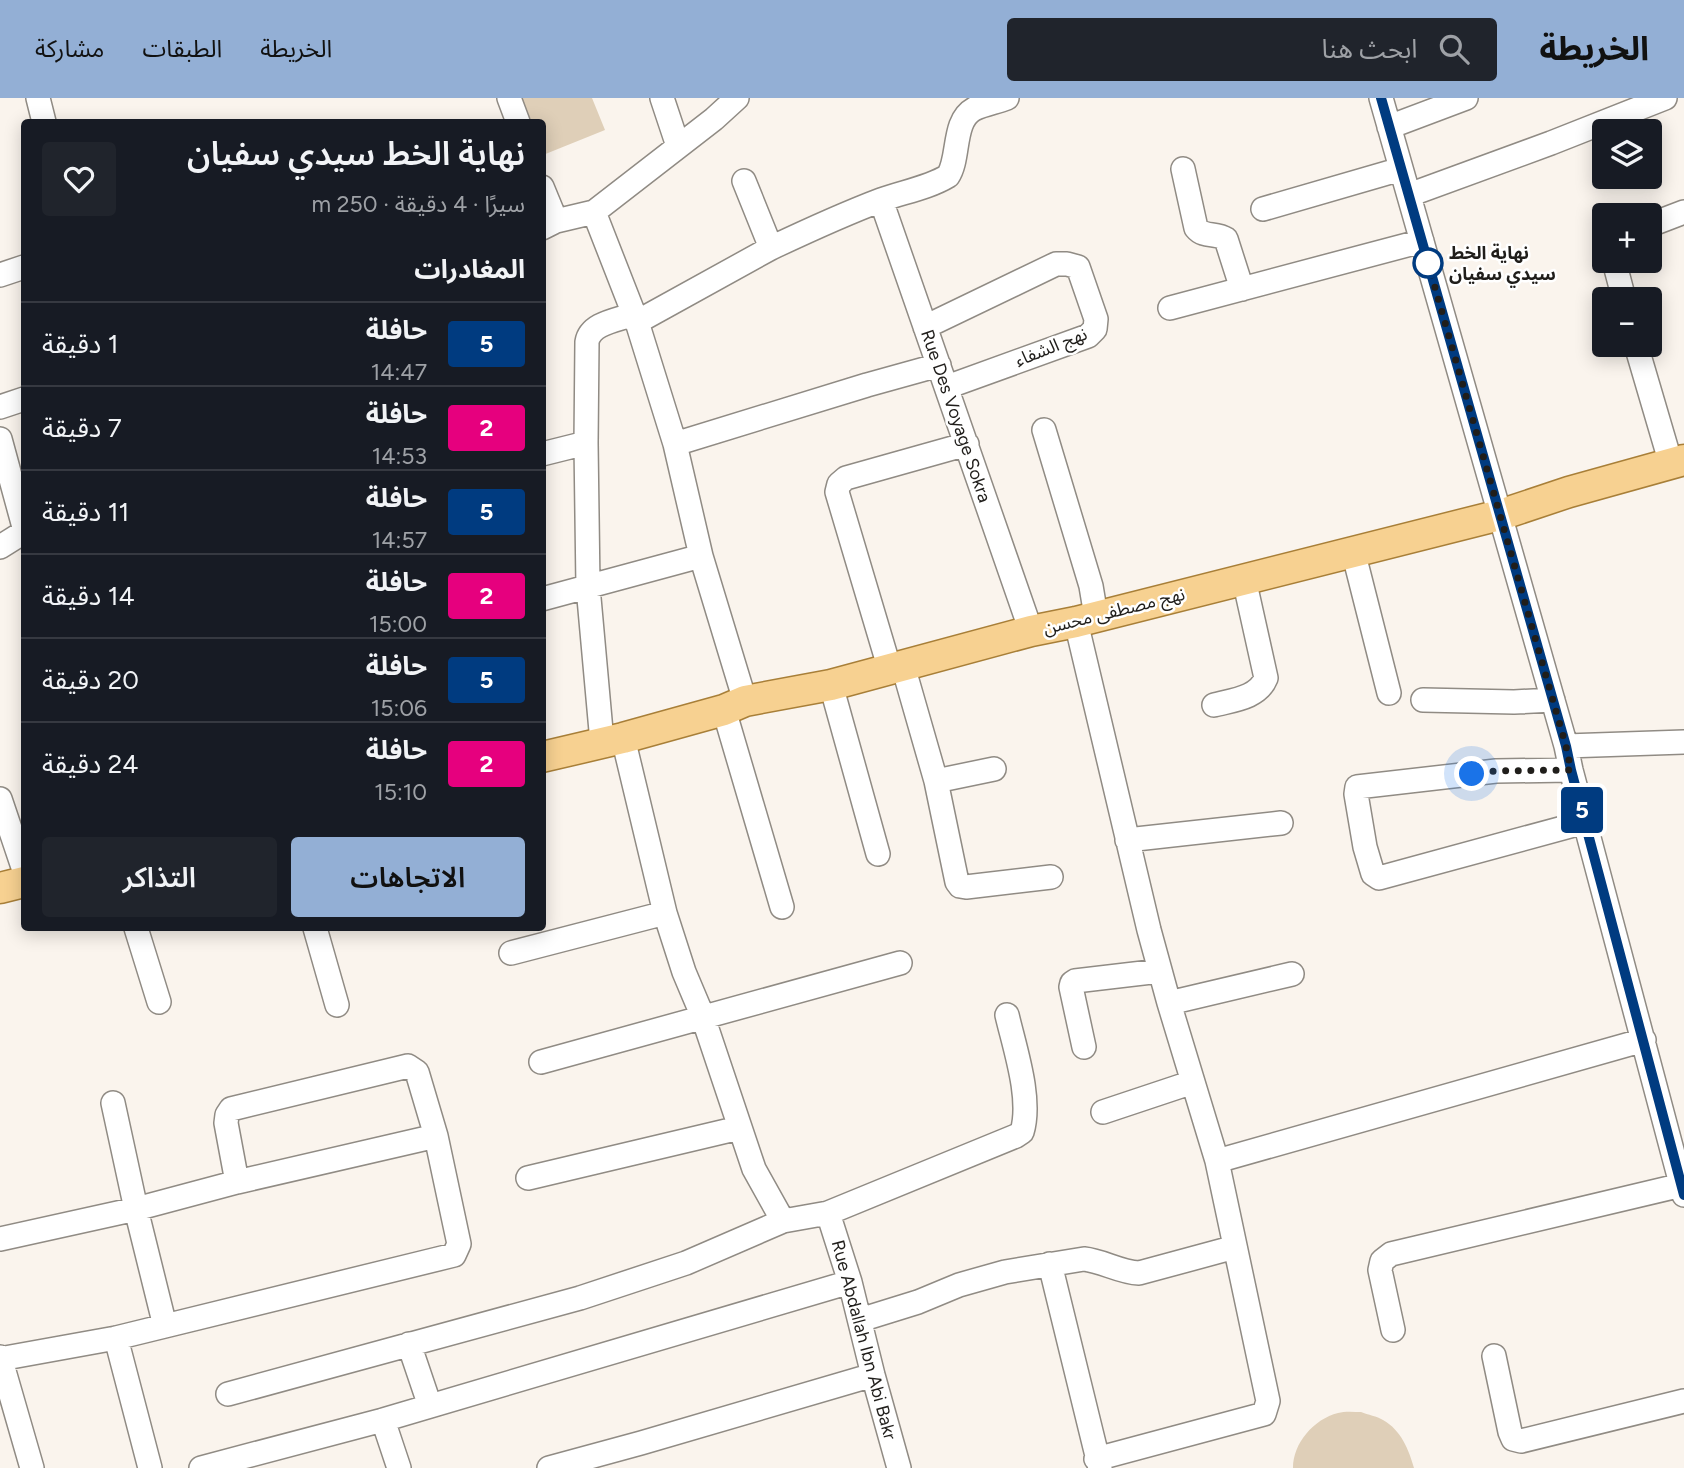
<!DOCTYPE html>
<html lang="ar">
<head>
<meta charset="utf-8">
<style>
  body { margin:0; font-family:Figtree,"Noto Sans Arabic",sans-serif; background:#20242c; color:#f1f3f6; direction:rtl; height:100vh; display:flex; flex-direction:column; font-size:26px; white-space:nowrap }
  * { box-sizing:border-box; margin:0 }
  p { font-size:23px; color:#9ea1a6 }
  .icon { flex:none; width:38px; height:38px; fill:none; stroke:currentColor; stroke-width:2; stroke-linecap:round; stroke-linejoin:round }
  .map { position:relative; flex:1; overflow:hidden; direction:ltr }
  .side { position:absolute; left:21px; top:21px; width:525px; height:812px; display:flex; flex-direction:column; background:#171b24; border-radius:7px; box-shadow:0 4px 18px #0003; direction:rtl }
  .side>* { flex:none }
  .badge { padding:0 14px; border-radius:5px; font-size:24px; line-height:46px }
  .tools { position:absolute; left:1592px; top:21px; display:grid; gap:14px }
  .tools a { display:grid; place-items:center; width:70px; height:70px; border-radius:7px; background:#171b24; box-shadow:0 4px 18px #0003; font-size:35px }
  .you { position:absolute; width:35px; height:35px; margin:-18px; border:5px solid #fff; border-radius:50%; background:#1a73e8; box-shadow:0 0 0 10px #1a73e833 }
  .map>.badge { position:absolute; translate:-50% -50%; box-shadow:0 0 0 4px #fff }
  h2 { padding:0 21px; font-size:26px; line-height:63px }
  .round { display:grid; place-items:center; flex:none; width:74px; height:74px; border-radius:7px; background:#20242c }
  .head { display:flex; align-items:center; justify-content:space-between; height:119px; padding:0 21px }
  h1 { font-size:33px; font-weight:600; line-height:52px }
  .primary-button { display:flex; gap:14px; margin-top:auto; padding:14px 21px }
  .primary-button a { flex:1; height:80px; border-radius:7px; background:#93afd5; color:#111; font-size:28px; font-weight:600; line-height:80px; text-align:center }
  .primary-button a+a { background:#20242c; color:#f1f3f6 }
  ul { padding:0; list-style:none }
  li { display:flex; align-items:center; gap:21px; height:84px; padding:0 21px; border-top:2px solid #363941 }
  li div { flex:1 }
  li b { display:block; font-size:26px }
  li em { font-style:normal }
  li .badge { min-width:77px; font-weight:700; text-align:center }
  header { display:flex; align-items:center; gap:42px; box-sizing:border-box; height:98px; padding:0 35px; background:#93afd5; color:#111 }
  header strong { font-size:33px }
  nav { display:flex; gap:38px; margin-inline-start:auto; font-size:24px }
  .search { width:490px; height:63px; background:#20242c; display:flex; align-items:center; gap:18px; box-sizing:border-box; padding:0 24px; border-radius:7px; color:#9ea1a6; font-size:26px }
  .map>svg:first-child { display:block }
</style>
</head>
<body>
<header>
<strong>الخريطة</strong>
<div class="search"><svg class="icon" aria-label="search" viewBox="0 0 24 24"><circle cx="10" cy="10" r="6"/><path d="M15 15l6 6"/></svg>ابحث هنا</div>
<nav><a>الخريطة</a><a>الطبقات</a><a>مشاركة</a></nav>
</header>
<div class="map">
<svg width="1684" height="1370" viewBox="0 0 1684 1370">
  <rect width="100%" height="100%" fill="#faf4ed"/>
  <path fill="#dfcfb8" d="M518 0H592L605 32 543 57 542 24H527Z
    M1361 1314C1368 1317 1377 1318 1383 1322 1401 1332 1409 1352 1414 1370H1293C1293 1345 1314 1321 1338 1315 1345 1313 1354 1314 1361 1314Z"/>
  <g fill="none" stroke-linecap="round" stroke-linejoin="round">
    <g stroke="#908b84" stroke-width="26">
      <path id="minor" d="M38 0 44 24
        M509 0 518 24
        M662 0 678 48
        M1381 0 1566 648 1571 672 1684 1097
        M1389 29 1466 0
        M1183 71 1196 130C1204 140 1216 134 1226 141L1242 191
        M744 83 771 150
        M542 89 556 123
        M1409 97 1551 45 1665 0
        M881 102 1031 533
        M1263 111 1401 71
        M594 114 637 224 675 346 701 458 745 603
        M1650 127 1684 114
        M542 130 556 123 594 114 714 21 737 0
        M1614 163 1624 201
        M0 177 24 169
        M1170 210 1422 143
        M637 224 771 150C807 133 844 116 881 102 903 94 928 90 948 78 960 60 952 23 974 11 984 6 997 4 1007 0
        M925 229 1056 166H1067L1078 169 1096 221 1095 231 1088 238 947 289
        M1636 247 1671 366
        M0 309 24 301
        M1044 332 1091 488 1096 518
        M0 341 24 429
        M675 346 867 287 939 267
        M542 356 586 345
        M0 449 24 434
        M1353 453 1389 595
        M542 501 701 458
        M1076 524 1149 832 1169 905 1217 1063 1268 1303 1264 1316 1096 1361
        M903 568 936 683 957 784 960 788 966 789 1051 779
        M890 572 837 394 839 386 846 380 967 346
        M831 587 878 756
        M1423 602 1514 604 1553 602
        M1214 607C1233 602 1258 600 1266 580L1244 481
        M724 612 782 809
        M623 640 665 815 684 874 703 919 754 1071 783 1123
        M602 644 588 489 586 345 587 244C590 225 618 222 634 216
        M1566 648 1684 644
        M1571 672 1496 673 1357 689 1356 696 1365 749 1373 776 1379 780 1585 724
        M936 683 994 671
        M0 701 24 772
        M1127 742 1281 725
        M136 830 159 904
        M315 830 337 907
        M511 855 665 815
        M1169 905 1292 876
        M1084 949 1071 889 1072 885 1075 883 1160 873
        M541 964 900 865
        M113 1005 136 1111 165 1228
        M1103 1014 1193 984
        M1217 1063 1644 942
        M528 1080 739 1030
        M828 1115 850 1184 873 1277 899 1370
        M0 1141 136 1111 237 1084 436 1038
        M1050 1166 1100 1370
        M860 1222 918 1204 959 1187 1005 1174 1084 1161C1103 1163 1119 1174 1139 1175L1235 1149
        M1393 1232 1380 1172 1382 1163 1391 1156 1682 1087
        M116 1240 150 1370
        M409 1246 430 1308
        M1494 1258 1510 1334 1513 1341 1521 1343 1684 1303
        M0 1259 32 1370
        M0 1261 116 1240 454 1157 459 1146 436 1038 417 974 408 968 231 1011 227 1017 226 1025 237 1084
        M228 1296 580 1200 686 1165 783 1123 828 1115 1016 1038 1022 1034C1032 1001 1015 951 1007 917
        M383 1322 399 1370
        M201 1370 383 1322 850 1184
        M549 1370 641 1345 873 1277"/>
    </g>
    <g stroke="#a87f38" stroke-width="33">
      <path id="major" d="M542 659 623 640 724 612 745 603 831 587 1031 533 1076 524 1500 417 1569 394 1684 362
        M0 790 24 784"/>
    </g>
    <use href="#minor" stroke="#fff" stroke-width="23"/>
    <use href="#major" stroke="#f7d191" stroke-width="30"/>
  </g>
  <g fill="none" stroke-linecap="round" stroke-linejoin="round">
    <g stroke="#fff" stroke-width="16">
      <path id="line" d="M1381 0 1566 648 1571 672 1684 1097"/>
    </g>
    <use href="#line" stroke="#003b80" stroke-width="10"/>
    <path stroke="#201e1b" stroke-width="7" stroke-dasharray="0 12.6" d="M1428 165 1566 648 1571 672 1496 673 1472 676"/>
  </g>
  <circle fill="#fff" stroke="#003b80" stroke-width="3.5" cx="1428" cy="165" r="14"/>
  <g text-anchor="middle" stroke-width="5" stroke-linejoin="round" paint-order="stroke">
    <g font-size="18" font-weight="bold" fill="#201e1b" stroke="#fff" text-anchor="start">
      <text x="1449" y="161">نهاية الخط<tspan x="1449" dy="21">سيدي سفيان</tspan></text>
    </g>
    <g font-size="18" fill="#201e1b" stroke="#fff">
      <text transform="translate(1051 249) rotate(-22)" y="6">نهج الشفاء</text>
      <text transform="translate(956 318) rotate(71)" y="6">Rue Des Voyage Sokra</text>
      <text transform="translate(1114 513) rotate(-14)" y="6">نهج مصطفى محسن</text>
      <text transform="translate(864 1242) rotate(75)" y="6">Rue Abdallah Ibn Abi Bakr</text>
    </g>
  </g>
</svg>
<div class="tools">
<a><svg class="icon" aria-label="layers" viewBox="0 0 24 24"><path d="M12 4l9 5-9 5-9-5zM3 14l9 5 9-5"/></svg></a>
<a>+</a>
<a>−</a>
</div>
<div class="you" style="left:1472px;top:676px"></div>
<b class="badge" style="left:1582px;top:712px;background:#003b80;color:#fff">5</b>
<section class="side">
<div class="head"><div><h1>نهاية الخط سيدي سفيان</h1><p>سيرًا · 4 دقيقة · 250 m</p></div><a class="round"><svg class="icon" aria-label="heart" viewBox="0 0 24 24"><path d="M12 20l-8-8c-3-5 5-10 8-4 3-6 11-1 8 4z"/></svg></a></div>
<h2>المغادرات</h2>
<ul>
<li><span class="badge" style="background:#003b80;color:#fff">5</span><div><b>حافلة</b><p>14:47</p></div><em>1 دقيقة</em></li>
<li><span class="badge" style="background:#e6007e;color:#fff">2</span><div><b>حافلة</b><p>14:53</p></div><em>7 دقيقة</em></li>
<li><span class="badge" style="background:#003b80;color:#fff">5</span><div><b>حافلة</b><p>14:57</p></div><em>11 دقيقة</em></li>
<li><span class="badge" style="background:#e6007e;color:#fff">2</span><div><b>حافلة</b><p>15:00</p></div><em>14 دقيقة</em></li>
<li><span class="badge" style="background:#003b80;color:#fff">5</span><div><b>حافلة</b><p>15:06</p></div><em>20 دقيقة</em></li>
<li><span class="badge" style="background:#e6007e;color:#fff">2</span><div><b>حافلة</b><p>15:10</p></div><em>24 دقيقة</em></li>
</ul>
<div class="primary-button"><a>الاتجاهات</a><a>التذاكر</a></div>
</section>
</div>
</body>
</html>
